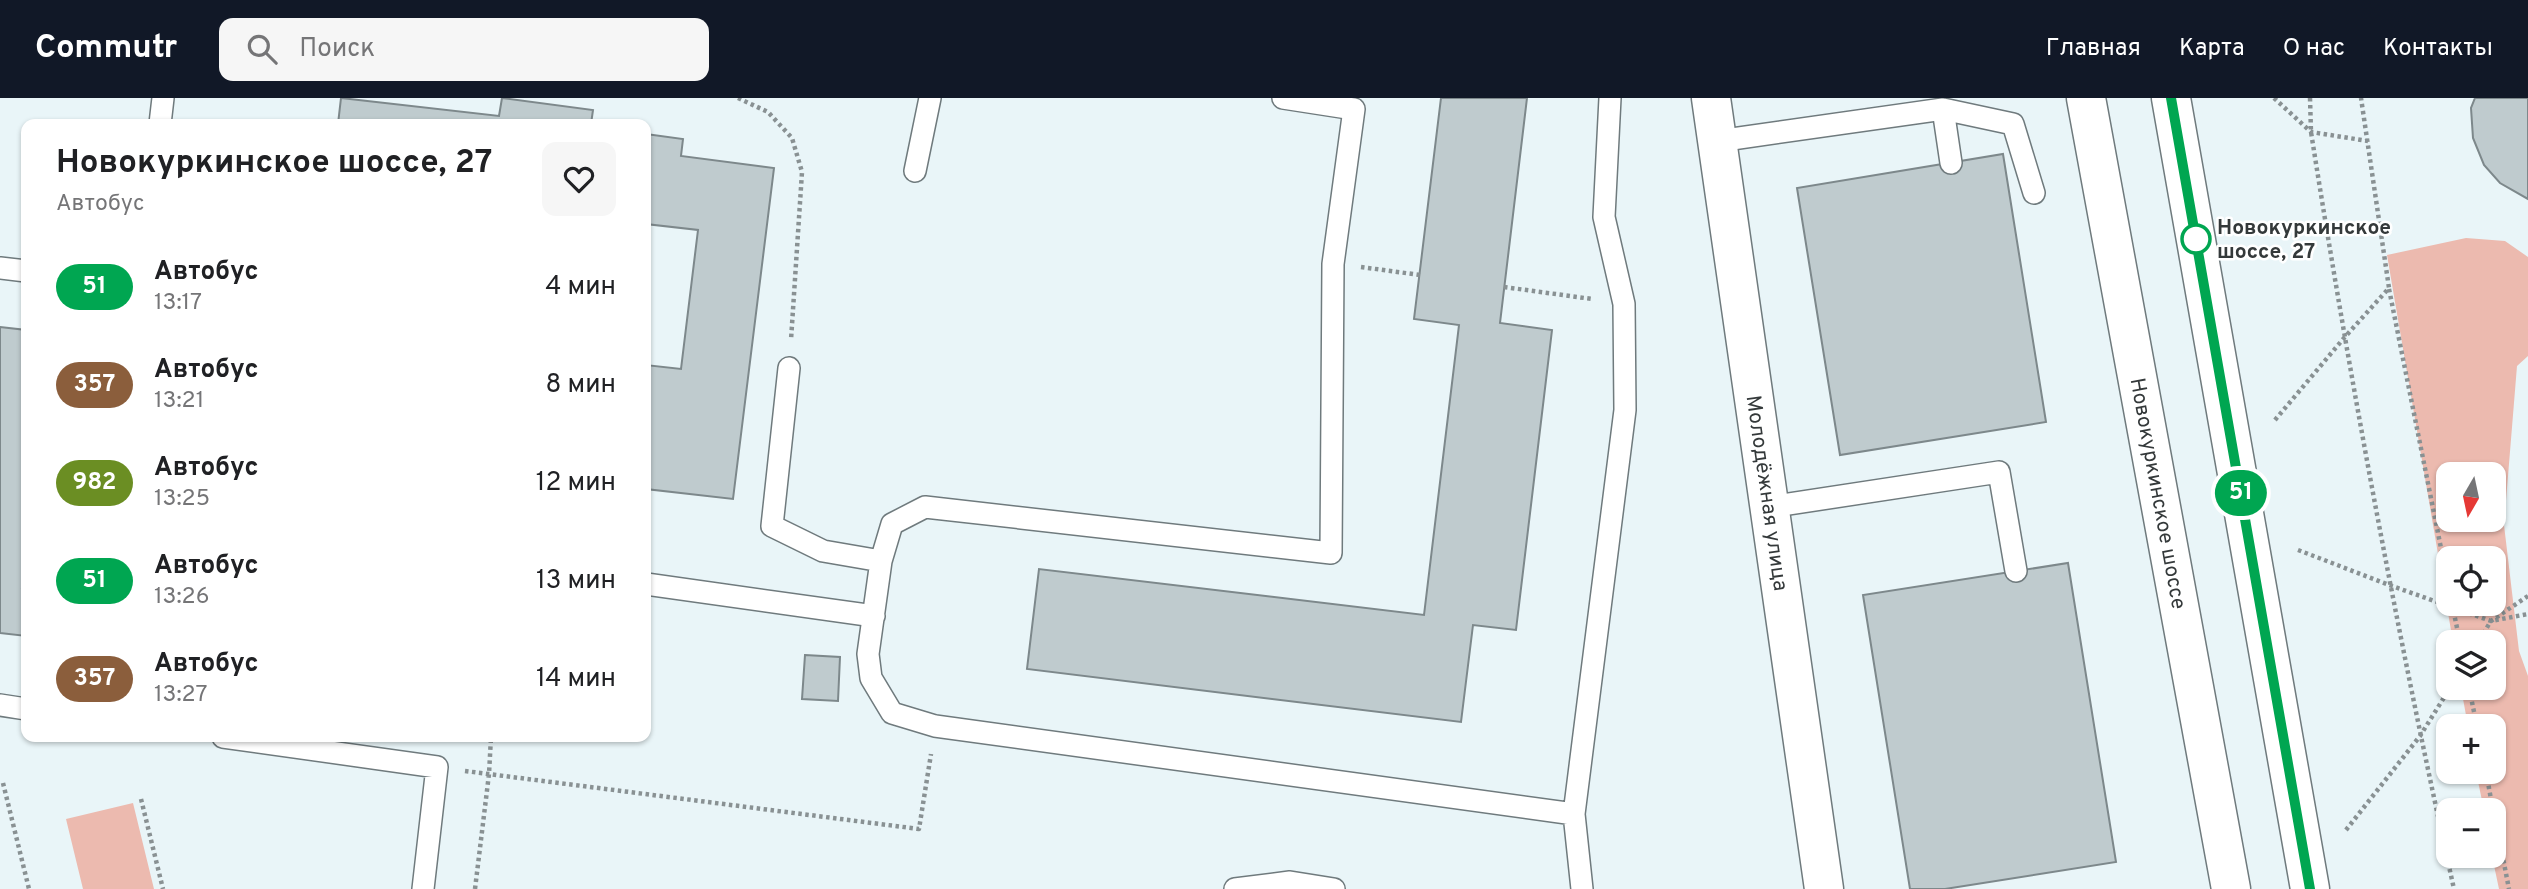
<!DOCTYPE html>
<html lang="ru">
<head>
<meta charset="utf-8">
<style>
  body { margin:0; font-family:Overpass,sans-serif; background:#f6f6f6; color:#202124; height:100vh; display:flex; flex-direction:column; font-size:26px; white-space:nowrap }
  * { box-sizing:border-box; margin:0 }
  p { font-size:23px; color:#757577 }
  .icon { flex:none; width:38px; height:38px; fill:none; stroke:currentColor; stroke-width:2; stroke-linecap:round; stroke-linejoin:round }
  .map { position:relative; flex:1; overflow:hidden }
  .sheet { position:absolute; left:21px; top:21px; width:630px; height:623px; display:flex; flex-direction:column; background:#fff; border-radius:14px; box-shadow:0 2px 5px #0004 }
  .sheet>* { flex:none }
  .badge { padding:0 14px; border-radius:23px; font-size:24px; line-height:46px }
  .needle { width:46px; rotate:189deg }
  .fabs { position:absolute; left:2436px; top:364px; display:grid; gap:14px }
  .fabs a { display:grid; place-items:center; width:70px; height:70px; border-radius:14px; background:#fff; box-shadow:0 2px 5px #0004; font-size:35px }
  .map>.badge { position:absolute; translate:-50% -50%; box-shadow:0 0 0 4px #fff }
  .round { display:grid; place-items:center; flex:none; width:74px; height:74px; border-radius:14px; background:#f6f6f6 }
  .overview { display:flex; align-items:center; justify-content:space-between; height:119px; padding:0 35px }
  h1 { font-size:33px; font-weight:700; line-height:52px }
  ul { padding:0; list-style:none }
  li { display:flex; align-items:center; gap:21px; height:98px; padding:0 35px }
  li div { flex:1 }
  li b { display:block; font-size:26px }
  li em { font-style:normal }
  li .badge { min-width:77px; font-weight:700; text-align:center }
  header { display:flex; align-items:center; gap:42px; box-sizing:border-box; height:98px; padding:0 35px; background:#111827; color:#fff }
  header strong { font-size:33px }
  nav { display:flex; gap:38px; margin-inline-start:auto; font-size:24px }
  .search { width:490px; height:63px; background:#f6f6f6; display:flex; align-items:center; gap:18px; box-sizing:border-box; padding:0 24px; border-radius:14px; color:#757577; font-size:26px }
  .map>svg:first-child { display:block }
</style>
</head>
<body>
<header>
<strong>Commutr</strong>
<div class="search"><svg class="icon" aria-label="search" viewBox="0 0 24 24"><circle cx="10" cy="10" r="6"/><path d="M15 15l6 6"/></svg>Поиск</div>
<nav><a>Главная</a><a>Карта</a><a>О нас</a><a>Контакты</a></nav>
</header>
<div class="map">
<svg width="2528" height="791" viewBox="0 0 2528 791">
  <rect width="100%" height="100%" fill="#e9f5f8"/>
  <path fill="#ecbaaf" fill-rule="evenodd" d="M2466 140 2505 143 2528 159V258L2517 268 2504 427 2519 553 2528 578V791H2499L2492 758 2494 712H2484L2476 674H2494V628H2468L2461 590H2494V544H2453L2387 157ZM2448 376H2494V422H2448ZM2448 460H2494V506H2448Z
    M133 705 154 791H83L66 721Z"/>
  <path fill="#bfcbce" stroke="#7d888b" stroke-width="2" d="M341 0 499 18 502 0 593 12 591 26H338Z
    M1441 0H1527L1500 225 1552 232 1516 532 1473 527 1461 624 1027 571 1039 471 1424 517 1459 227 1414 221Z
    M2475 0H2528V101L2500 85 2484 67 2473 40 2471 10Z
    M646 36 683 41 681 58 774 70 733 401 646 391V267L681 271 698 132 646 126Z
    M2003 56 2046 324 1840 357 1797 90Z
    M0 229 26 232V459L22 490 26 491V538L0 535Z
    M2068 465 2116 764 1945 791H1910L1863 497Z
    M805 557 840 559 838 603 802 601Z"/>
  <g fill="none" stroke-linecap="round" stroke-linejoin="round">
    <g stroke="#6f7a7d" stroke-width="24">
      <path id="lane" d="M1283 0 1354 11 1333 166 1331 455 925 409 892 426 881 463 868 556 871 580 892 615 935 628 1574 716 1625 312 1624 206 1604 119 1610 0
        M1943 11 2013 26 2034 95
        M160 26 163 0
        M1718 43 1943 11 1951 65
        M915 73 930 0
        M0 170 26 173
        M789 270 772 428 823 453 881 463
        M1769 409 1999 374 2016 473
        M646 486 874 518
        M0 607 26 611
        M223 639 437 669 423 791
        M1574 716 1582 791
        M1235 791 1290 784 1334 791"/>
    </g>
    <g stroke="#6f7a7d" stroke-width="41">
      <g id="street">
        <path id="s1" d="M1711 0 1824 791"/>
      </g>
    </g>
    <g stroke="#6f7a7d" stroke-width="41">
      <g id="secondary">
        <path id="s2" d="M2086 0 2231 791"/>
        <path d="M2171 0 2310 791"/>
      </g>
    </g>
    <path stroke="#899193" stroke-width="4.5" stroke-dasharray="3.5 3.5" stroke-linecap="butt" d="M738 0 768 14 792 40 802 74 791 242
      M2274 0 2311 34 2368 43
      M2310 0 2311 34C2351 288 2398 540 2454 791
      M1361 169 1420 177
      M1504 189 1592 201
      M2389 191 2448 485
      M2275 322 2344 240 2389 190 2361 0
      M2298 452 2392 488 2491 523 2478 544
      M2528 498 2491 523 2528 516
      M2452 506 2460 544
      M2469 590 2477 628
      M465 673 919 731 931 656
      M2486 674 2493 712
      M3 685 29 791
      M141 701 163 791
      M2494 714 2509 791
      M2346 732 2420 638 2450 590
      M475 791 489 676 491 639"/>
    <use href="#lane" stroke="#fff" stroke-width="21"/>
    <use href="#street" stroke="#fff" stroke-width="38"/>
    <use href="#secondary" stroke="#fff" stroke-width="38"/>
  </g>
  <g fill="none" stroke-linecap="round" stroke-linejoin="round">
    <g stroke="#fff" stroke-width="16">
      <path id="line" d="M2171 0 2310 791"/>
    </g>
    <use href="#line" stroke="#00a651" stroke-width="10"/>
  </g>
  <circle fill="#fff" stroke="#00a651" stroke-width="3.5" cx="2196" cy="141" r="14"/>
  <g text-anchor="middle" stroke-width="5" stroke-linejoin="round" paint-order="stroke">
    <g font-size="21" font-weight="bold" fill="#34393a" stroke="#fff" text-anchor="start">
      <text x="2217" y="136">Новокуркинское<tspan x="2217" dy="24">шоссе, 27</tspan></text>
    </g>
    <g font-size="21" fill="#34393a" stroke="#fff">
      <text dy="7" stroke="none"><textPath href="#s1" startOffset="399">Молодёжная улица</textPath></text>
      <text dy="7" stroke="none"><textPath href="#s2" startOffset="402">Новокуркинское шоссе</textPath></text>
    </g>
  </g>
</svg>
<div class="fabs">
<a><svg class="needle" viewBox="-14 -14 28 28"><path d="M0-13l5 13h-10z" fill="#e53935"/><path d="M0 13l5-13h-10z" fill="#757577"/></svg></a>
<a><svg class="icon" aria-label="locate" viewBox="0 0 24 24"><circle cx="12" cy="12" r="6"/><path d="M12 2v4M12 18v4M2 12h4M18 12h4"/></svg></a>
<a><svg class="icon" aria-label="layers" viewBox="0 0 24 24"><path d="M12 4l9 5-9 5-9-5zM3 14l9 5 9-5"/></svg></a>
<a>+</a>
<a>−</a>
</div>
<b class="badge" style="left:2241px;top:395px;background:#00a651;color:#fff">51</b>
<section class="sheet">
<div class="overview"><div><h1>Новокуркинское шоссе, 27</h1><p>Автобус</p></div><a class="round"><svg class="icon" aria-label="heart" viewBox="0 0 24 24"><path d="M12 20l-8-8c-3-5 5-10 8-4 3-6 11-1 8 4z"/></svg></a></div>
<ul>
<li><span class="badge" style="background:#00a651;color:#fff">51</span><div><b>Автобус</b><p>13:17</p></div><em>4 мин</em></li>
<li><span class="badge" style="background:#8b5e3c;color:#fff">357</span><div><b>Автобус</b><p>13:21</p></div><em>8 мин</em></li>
<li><span class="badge" style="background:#6b8e23;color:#fff">982</span><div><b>Автобус</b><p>13:25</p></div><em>12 мин</em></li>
<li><span class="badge" style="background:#00a651;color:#fff">51</span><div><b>Автобус</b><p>13:26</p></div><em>13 мин</em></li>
<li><span class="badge" style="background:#8b5e3c;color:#fff">357</span><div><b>Автобус</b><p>13:27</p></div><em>14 мин</em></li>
</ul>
</section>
</div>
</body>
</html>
